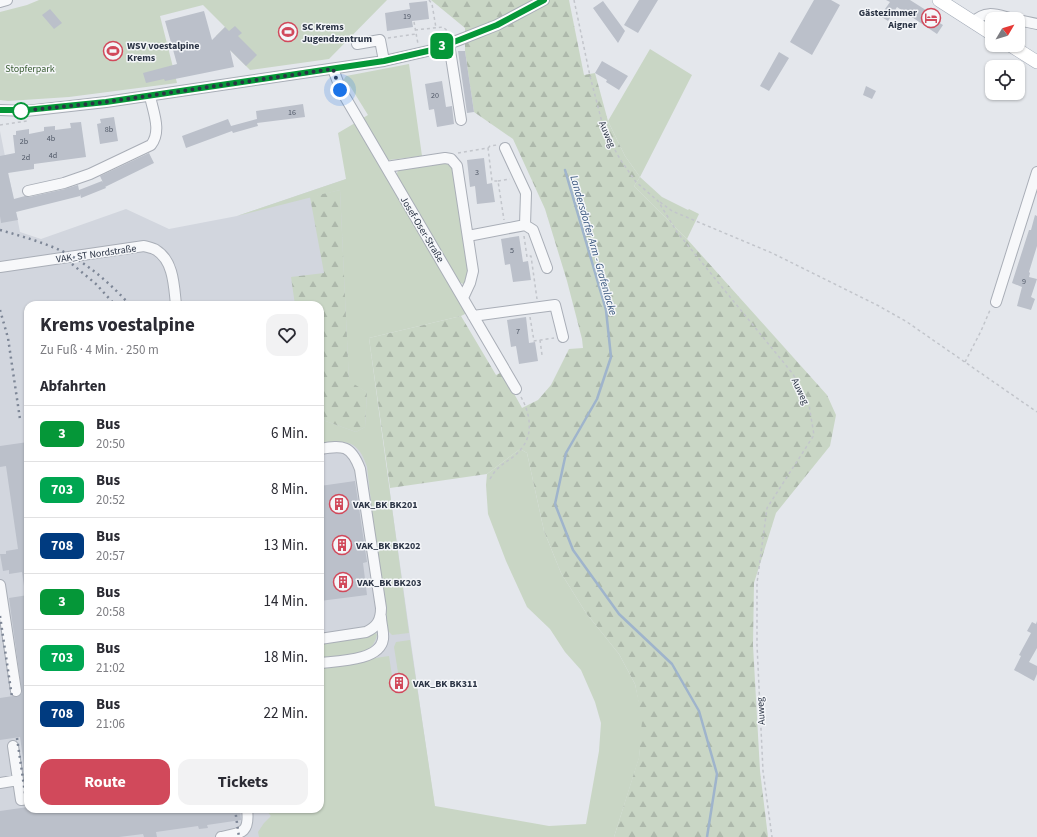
<!DOCTYPE html>
<html lang="de">
<head>
<meta charset="utf-8">
<style>
  body { margin:0; font-family:"Source Sans 3",sans-serif; background:#f2f2f3; color:#2b2b33; height:100vh; display:flex; flex-direction:column; font-size:15px; white-space:nowrap }
  * { box-sizing:border-box; margin:0 }
  p { font-size:13px; color:#7c7c81 }
  .icon { flex:none; width:22px; height:22px; fill:none; stroke:currentColor; stroke-width:2; stroke-linecap:round; stroke-linejoin:round }
  .map { position:relative; flex:1; overflow:hidden }
  .details { position:absolute; left:24px; top:301px; width:300px; height:512px; display:flex; flex-direction:column; background:#fff; border-radius:12px; box-shadow:0 1px 3px #0004 }
  .details>* { flex:none }
  .badge { padding:0 8px; border-radius:6px; font-size:14px; line-height:26px }
  .needle { width:26px; rotate:52deg }
  .controls { position:absolute; left:985px; top:12px; display:grid; gap:8px }
  .controls a { display:grid; place-items:center; width:40px; height:40px; border-radius:8px; background:#fff; box-shadow:0 1px 3px #0004; font-size:20px }
  .you { position:absolute; width:20px; height:20px; margin:-10px; border:3px solid #fff; border-radius:50%; background:#1a73e8; box-shadow:0 0 0 6px #1a73e833 }
  .map>.badge { position:absolute; translate:-50% -50%; box-shadow:0 0 0 2px #fff }
  h2 { padding:0 16px; font-size:15px; line-height:36px }
  .round { display:grid; place-items:center; flex:none; width:42px; height:42px; border-radius:12px; background:#f2f2f3 }
  .overview { display:flex; align-items:center; justify-content:space-between; height:68px; padding:0 16px }
  h1 { font-size:19px; font-weight:700; line-height:30px }
  .action { display:flex; gap:8px; margin-top:auto; padding:8px 16px }
  .action a { flex:1; height:46px; border-radius:12px; background:#d1495b; color:#fff; font-size:16px; font-weight:700; line-height:46px; text-align:center }
  .action a+a { background:#f2f2f3; color:#2b2b33 }
  ul { padding:0; list-style:none }
  li { display:flex; align-items:center; gap:12px; height:56px; padding:0 16px; border-top:1px solid #e1e1e2 }
  li div { flex:1 }
  li b { display:block; font-size:15px }
  li em { font-style:normal }
  li .badge { min-width:44px; font-weight:700; text-align:center }
  .map>svg:first-child { display:block }
</style>
</head>
<body>
<div class="map">
<svg width="1037" height="837" viewBox="0 0 1037 837">
  <defs>
    <pattern id="forest-firs" width="22" height="20" patternUnits="userSpaceOnUse"><rect width="22" height="20" fill="#c9d6c5"/><path d="M5 1l3.5 6h-7zM16 11l3.5 6h-7z" fill="#adb8ab"/></pattern>
  </defs>
  <rect width="100%" height="100%" fill="#e4e7ec"/>
  <path fill="#d2d6de" fill-rule="evenodd" d="M0 131 20 232 41 239 126 209 169 229 237 216 346 179 410 636 439 837H0ZM28 305H320V809H28Z"/>
  <path fill="#c9d6c5" d="M39 0H387L329 59 250 70 216 36 225 27 203 5 160 16 177 83 69 97 8 101 0 100V12L27 5Z
    M650 49 692 75 640 177 662 197 688 210 689 209 699 214 687 239 634 186 640 177 625 156 608 121Z
    M409 64 422 156 389 160 387 159 363 118 368 115 350 86 345 89 343 81 346 76Z
    M355 123 467 313 461 316 369 338 409 633 392 635 388 631 378 562 367 467C358 439 346 440 320 444V419L356 432 365 427 367 392 349 382 340 190 237 216 346 179 338 133Z
    M447 162 453 168 470 271 465 283 463 284 459 282 396 175 399 169Z
    M520 449 527 453 544 531 561 573 586 613 619 654 635 684 643 720 639 758 614 837H259L258 832 264 823 271 816 265 809H320V666L389 656 394 689 400 686 402 683 399 679 394 647 396 642 410 640 435 806 549 826 586 824 599 751 601 723 595 702 581 670 565 652 550 629 527 607 506 561 488 514 486 485 487 474Z
    M376 633 377 635C375 643 372 647 365 652L320 660V643L326 640Z"/>
  <path fill="url(#forest-firs)" d="M431 0H569L584 75 595 73 608 121 625 156 640 177 634 186 687 239 827 395 836 415 830 446 776 513 754 583 753 645 760 771 768 837H614L639 757 642 720 635 684 619 654 586 613 561 573 544 531 527 453 520 449 487 474 390 488 369 338 461 316 496 375 502 372 522 408 538 400 551 385 569 349 583 348 582 339 567 281 545 209 513 139 474 112 465 51V28Z
    M340 190 349 381 367 392 365 427 356 432 320 419V305H295L291 277 324 273 310 197Z"/>
  <g fill="none" stroke-linecap="round" stroke-linejoin="round">
    <path stroke="#9fb4cc" stroke-width="2.5" d="M565 170 606 310 611 357 597 399 566 453 555 504 573 550 619 614 672 664 699 711 717 774 707 837"/>
  </g>
  <path fill="#bbc0ca" d="M639 0H658L638 33 624 25Z
    M814 0H831L840 5 812 55 790 42Z
    M886 0H910L940 19 938 22 943 25 937 34 897 7 888 21 880 16 890 2Z
    M427 1 429 19 412 21 413 27 387 31 385 13 410 9 409 3Z
    M603 1 625 31 618 43 593 8Z
    M50 9 62 23 54 29 42 15Z
    M204 11 212 40 225 27 229 31 235 26 242 33 238 36 257 55 246 66 230 50 234 67 165 81 164 79 146 83 143 73 177 64 165 21Z
    M458 51H465L474 112 467 113Z
    M779 52 789 58 769 91 760 86Z
    M602 61 628 76 619 90 606 82 607 80 595 73Z
    M442 81 446 107 452 106 454 124 437 127 434 109 429 110 425 84Z
    M866 86 876 91 872 99 863 95Z
    M303 104 305 117 257 123 258 126 233 133 232 131 186 148 182 136 228 119 231 126 257 119 256 111Z
    M114 117 118 141 100 144 97 124 101 123 100 119Z
    M81 122 86 157 34 164V169L8 173 14 199 25 196 29 197 65 189 78 185 79 190 102 181 106 188 81 198 80 194V196L16 212 18 220 1 223 0 216V156L15 153 13 135H16V131L29 129V134L44 131V127L55 126V130L71 128 70 123Z
    M149 153 154 163 105 187 100 176Z
    M484 158 487 184 492 183 495 202 477 204 475 186 470 187 467 160Z
    M1035 215 1037 216V246L1029 272 1030 273 1029 277 1037 279 1031 297 1035 299 1031 310 1017 306 1022 287 1012 283 1029 230H1031Z
    M519 236 523 262 528 261 531 280 513 282 510 264 505 265 501 239Z
    M526 317 529 343 535 342 538 361 519 364 516 346 511 347 507 320Z
    M28 442V585L24 586 22 572 9 574V570L3 571 0 554H6V551L18 549 6 466 0 467V446Z
    M355 481 367 562 363 563 367 595 320 601V486Z
    M28 595V764L24 765 20 737 0 740V698L13 696 17 697 22 693 9 598Z
    M1037 621V648L1029 662 1037 666V674L1034 681 1014 670 1021 656 1019 655 1031 633 1027 631 1032 622 1036 624Z
    M28 807V809H240L241 819V820L207 825 208 828 199 829 198 826 156 832 157 837H144L143 834 119 837H0V811Z"/>
  <g fill="none" stroke-linecap="round" stroke-linejoin="round">
    <g stroke="#a9aeb7" stroke-width="12">
      <path id="minor" d="M0 2 7 0
        M1018 20 1037 24
        M973 22C987 9 997 15 1014 19
        M357 44 380 40 384 61
        M449 44 461 120
        M333 69 341 90 516 389
        M0 110 26 111 106 102 384 61 432 50 459 40 497 25 544 0
        M505 148 526 193 525 225
        M386 167 445 158 451 159 457 166 473 271 470 283 463 298
        M28 191 64 183 90 174 151 145C162 131 153 112 150 96
        M468 236 525 225 533 230 547 268
        M0 267 144 246C147 247 153 248 156 250 174 261 174 287 176 305
        M996 302 1037 172
        M473 316 555 305 563 337
        M320 449C343 445 351 445 360 469L381 608C381 620 377 627 366 632L320 639
        M0 585 16 691
        M320 663C337 661 380 661 383 639 384 632 381 624 381 617
        M13 746 21 800 28 799
        M0 783 18 780
        M221 837C242 833 250 833 247 809"/>
    </g>
    <g stroke="#a3abb8" stroke-width="14">
      <path id="major" d="M939 0 992 34
        M1010 45 1037 62"/>
    </g>
    <path stroke="#c2c5cb" stroke-width="1.5" stroke-dasharray="3 3" stroke-linecap="butt" d="M429 0 432 4 436 28
      M574 0 590 76 604 130 620 159 636 182 658 201 677 232 793 374 809 405 814 435 767 508 757 583V645L763 771 772 837
      M414 22 418 44
      M415 30 443 27 451 34
      M388 38 416 34
      M0 125 27 121
      M488 148 490 146 497 145
      M458 153 488 148 492 181H498L504 220
      M498 181 510 179
      M660 202 672 211 772 253 879 306 907 322 1037 412
      M524 236 527 257 531 256 537 299
      M530 317 534 341 554 338
      M540 340 542 355
      M965 362 981 331 990 310
      M490 479C499 462 511 462 521 449 534 434 530 413 521 397"/>
    <use href="#minor" stroke="#f7f8fa" stroke-width="10"/>
    <use href="#major" stroke="#fff" stroke-width="13"/>
    <path stroke="#7d8696" stroke-width="2.5" stroke-dasharray="2 4" stroke-linecap="butt" d="M0 230C21 236 42 242 62 251 87 263 111 284 130 305
      M72 264 96 284 115 305
      M0 310 8 338 20 419
      M0 616 12 697
      M17 738 27 807
      M235 809 239 837"/>
  </g>
  <g fill="none" stroke-linecap="round" stroke-linejoin="round">
    <g stroke="#fff" stroke-width="9">
      <path id="line" d="M0 110H26L106 102 384 61 432 50 459 40 497 25 544 0"/>
    </g>
    <use href="#line" stroke="#059738" stroke-width="6"/>
    <path stroke="#2b3445" stroke-width="4" stroke-dasharray="0 7.2" d="M21 111 106 102 333 69 340 90"/>
  </g>
  <defs>
    <g id="hotel-ring" transform="scale(1)"><circle r="9.5" fill="#f4f6f9" stroke="#d1495b" stroke-width="1.5"/><path d="M-6-4.5h1.5V1H6V5H4.5V3h-9V5H-6ZM-4 0a1.8 1.8 0 1 1 3.6 0ZM.5 0V-2.5h3Q6-2.5 6 0Z" fill="#d1495b"/></g>
    <g id="stadium-ring" transform="scale(1)"><circle r="9.5" fill="#f4f6f9" stroke="#d1495b" stroke-width="1.5"/><path d="M0-5a6.5 5 0 1 0 0 10a6.5 5 0 1 0 0-10ZM-3.5-1.8h7v3.6h-7Z" fill="#d1495b"/></g>
    <g id="building-ring" transform="scale(1)"><circle r="9.5" fill="#f4f6f9" stroke="#d1495b" stroke-width="1.5"/><path d="M-4-6H4V6H1V3H-1V6H-4ZM-2.5-4.3h1.7v1.8h-1.7ZM.8-4.3h1.7v1.8H.8ZM-2.5-1h1.7V.8h-1.7ZM.8-1h1.7V.8H.8Z" fill="#d1495b"/></g>
  </defs>
  <g fill-rule="evenodd">
    <use href="#hotel-ring" x="931" y="18"/>
    <use href="#stadium-ring" x="288" y="32"/>
    <use href="#stadium-ring" x="113" y="51"/>
    <use href="#building-ring" x="339" y="504"/>
    <use href="#building-ring" x="342" y="545"/>
    <use href="#building-ring" x="343" y="582"/>
    <use href="#building-ring" x="399" y="683"/>
  </g>
  <circle fill="#fff" stroke="#059738" stroke-width="2" cx="21" cy="111" r="8"/>
  <g text-anchor="middle" stroke-width="3" stroke-linejoin="round" paint-order="stroke">
    <g font-size="8" fill="#4f5766">
      <text x="407" y="19">19</text>
      <text x="435" y="98">20</text>
      <text x="292" y="115">16</text>
      <text x="109" y="132">8b</text>
      <text x="51" y="141">4b</text>
      <text x="24" y="144">2b</text>
      <text x="53" y="158">4d</text>
      <text x="26" y="160">2d</text>
      <text x="477" y="175">3</text>
      <text x="512" y="253">5</text>
      <text x="1024" y="284">9</text>
      <text x="518" y="334">7</text>
    </g>
    <g font-size="10" font-weight="bold" fill="#2b3445" stroke="#f4f6f9" text-anchor="start">
      <text x="917" y="16" text-anchor="end">Gästezimmer<tspan x="917" dy="12">Aigner</tspan></text>
      <text x="302" y="30">SC Krems<tspan x="302" dy="12">Jugendzentrum</tspan></text>
      <text x="127" y="49">WSV voestalpine<tspan x="127" dy="12">Krems</tspan></text>
      <text x="353" y="508">VAK_BK BK201</text>
      <text x="356" y="549">VAK_BK BK202</text>
      <text x="357" y="586">VAK_BK BK203</text>
      <text x="413" y="687">VAK_BK BK311</text>
    </g>
    <g font-size="10" fill="#3f6138" stroke="#f4f6f9">
      <text x="30" y="72">Stopferpark</text>
    </g>
    <g font-size="10" fill="#2b3445" stroke="#f4f6f9">
      <text transform="translate(608 134) rotate(67)" y="4">Auweg</text>
      <text transform="translate(423 229) rotate(59)" y="4">Josef-Oser-Straße</text>
      <text transform="translate(96 253) rotate(-8)" y="4">VAK_ST Nordstraße</text>
      <text transform="translate(801 391) rotate(65)" y="4">Auweg</text>
      <text transform="translate(760 711) rotate(-93)" y="4">Auweg</text>
    </g>
    <g font-size="11" font-style="italic" fill="#34527a" stroke="#f4f6f9">
      <text transform="translate(594 245) rotate(74)" y="4">Landersdorfer Arm - Grafenlacke</text>
    </g>
  </g>
</svg>
<div class="controls">
<a><svg class="needle" viewBox="-14 -14 28 28"><path d="M0-13l5 13h-10z" fill="#e53935"/><path d="M0 13l5-13h-10z" fill="#7c7c81"/></svg></a>
<a><svg class="icon" aria-label="locate" viewBox="0 0 24 24"><circle cx="12" cy="12" r="6"/><path d="M12 2v4M12 18v4M2 12h4M18 12h4"/></svg></a>
</div>
<div class="you" style="left:340px;top:90px"></div>
<b class="badge" style="left:442px;top:46px;background:#059738;color:#fff">3</b>
<section class="details">
<div class="overview"><div><h1>Krems voestalpine</h1><p>Zu Fuß · 4 Min. · 250 m</p></div><a class="round"><svg class="icon" aria-label="heart" viewBox="0 0 24 24"><path d="M12 20l-8-8c-3-5 5-10 8-4 3-6 11-1 8 4z"/></svg></a></div>
<h2>Abfahrten</h2>
<ul>
<li><span class="badge" style="background:#059738;color:#fff">3</span><div><b>Bus</b><p>20:50</p></div><em>6 Min.</em></li>
<li><span class="badge" style="background:#00a651;color:#fff">703</span><div><b>Bus</b><p>20:52</p></div><em>8 Min.</em></li>
<li><span class="badge" style="background:#003b80;color:#fff">708</span><div><b>Bus</b><p>20:57</p></div><em>13 Min.</em></li>
<li><span class="badge" style="background:#059738;color:#fff">3</span><div><b>Bus</b><p>20:58</p></div><em>14 Min.</em></li>
<li><span class="badge" style="background:#00a651;color:#fff">703</span><div><b>Bus</b><p>21:02</p></div><em>18 Min.</em></li>
<li><span class="badge" style="background:#003b80;color:#fff">708</span><div><b>Bus</b><p>21:06</p></div><em>22 Min.</em></li>
</ul>
<div class="action"><a>Route</a><a>Tickets</a></div>
</section>
</div>
</body>
</html>
